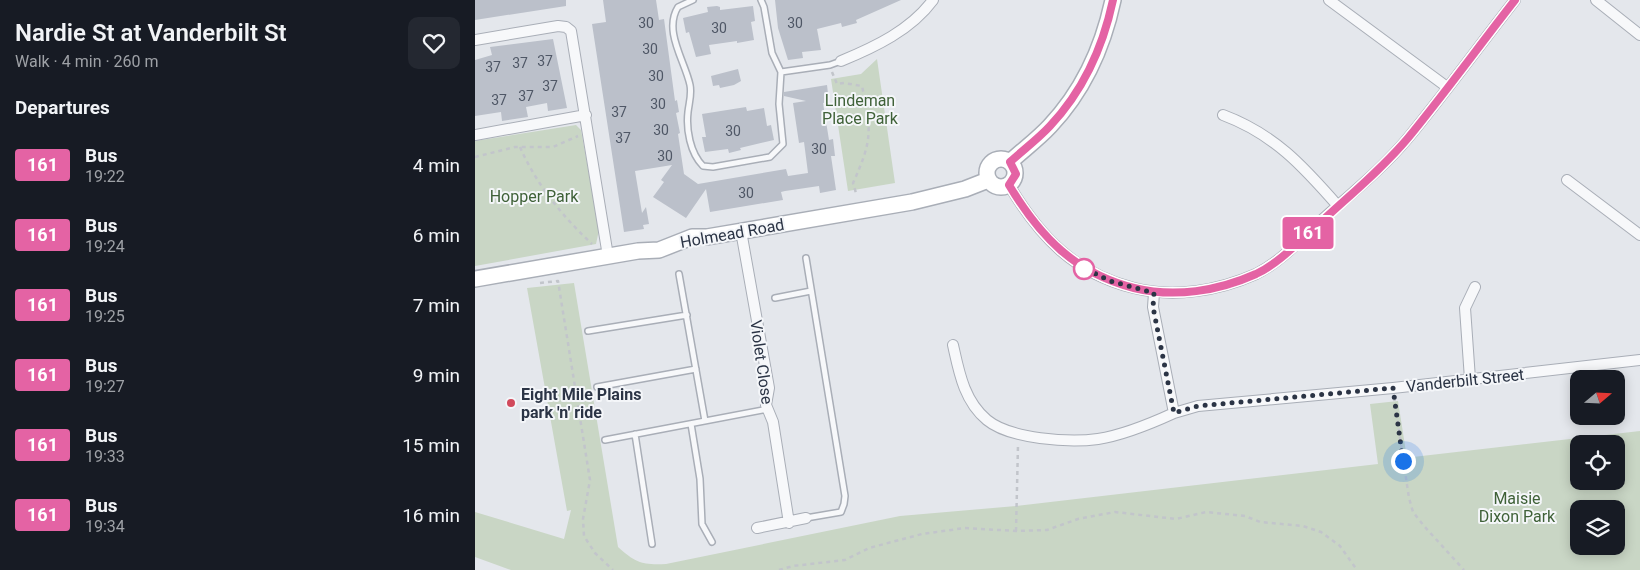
<!DOCTYPE html>
<html lang="en">
<head>
<meta charset="utf-8">
<style>
  body { margin:0; font-family:Roboto,sans-serif; background:#242831; color:#f1f3f6; height:100vh; display:flex; flex-direction:column; font-size:19px; white-space:nowrap }
  * { box-sizing:border-box; margin:0 }
  p { font-size:16px; color:#9ea1a6 }
  .icon { flex:none; width:28px; height:28px; fill:none; stroke:currentColor; stroke-width:2; stroke-linecap:round; stroke-linejoin:round }
  .map { position:relative; flex:1; overflow:hidden }
  .side { display:flex; flex-direction:column; background:#171b24; width:475px }
  .side>* { flex:none }
  .badge { padding:0 10px; border-radius:4px; font-size:18px; line-height:32px }
  .needle { width:32px; rotate:71deg }
  .buttons { position:absolute; left:1095px; top:370px; display:grid; gap:10px }
  .buttons a { display:grid; place-items:center; width:55px; height:55px; border-radius:10px; background:#171b24; box-shadow:0 2px 12px #0003; font-size:25px }
  .you { position:absolute; width:25px; height:25px; margin:-12px; border:4px solid #fff; border-radius:50%; background:#1a73e8; box-shadow:0 0 0 8px #1a73e833 }
  .map>.badge { position:absolute; translate:-50% -50%; box-shadow:0 0 0 2px #fff }
  h2 { padding:0 15px; font-size:19px; line-height:45px }
  .round { display:grid; place-items:center; flex:none; width:52px; height:52px; border-radius:10px; background:#242831 }
  .summary { display:flex; align-items:center; justify-content:space-between; height:85px; padding:0 15px }
  h1 { font-size:24px; font-weight:600; line-height:38px }
  ul { padding:0; list-style:none }
  li { display:flex; align-items:center; gap:15px; height:70px; padding:0 15px }
  li div { flex:1 }
  li b { display:block; font-size:19px }
  li em { font-style:normal }
  li .badge { min-width:55px; font-weight:700; text-align:center }
  main { display:flex; flex:1; min-height:0 }
  .map>svg:first-child { display:block }
</style>
</head>
<body>
<main>
<section class="side">
<div class="summary"><div><h1>Nardie St at Vanderbilt St</h1><p>Walk · 4 min · 260 m</p></div><a class="round"><svg class="icon" aria-label="heart" viewBox="0 0 24 24"><path d="M12 20l-8-8c-3-5 5-10 8-4 3-6 11-1 8 4z"/></svg></a></div>
<h2>Departures</h2>
<ul>
<li><span class="badge" style="background:#e463a4;color:#fff">161</span><div><b>Bus</b><p>19:22</p></div><em>4 min</em></li>
<li><span class="badge" style="background:#e463a4;color:#fff">161</span><div><b>Bus</b><p>19:24</p></div><em>6 min</em></li>
<li><span class="badge" style="background:#e463a4;color:#fff">161</span><div><b>Bus</b><p>19:25</p></div><em>7 min</em></li>
<li><span class="badge" style="background:#e463a4;color:#fff">161</span><div><b>Bus</b><p>19:27</p></div><em>9 min</em></li>
<li><span class="badge" style="background:#e463a4;color:#fff">161</span><div><b>Bus</b><p>19:33</p></div><em>15 min</em></li>
<li><span class="badge" style="background:#e463a4;color:#fff">161</span><div><b>Bus</b><p>19:34</p></div><em>16 min</em></li>
</ul>
</section>
<div class="map">
<svg width="1165" height="570" viewBox="0 0 1165 570">
  <rect width="100%" height="100%" fill="#e4e7ec"/>
  <path fill="#c9d6c5" fill-rule="evenodd" d="M402 59 420 183 373 191 356 79 386 74Z
    M101 125 106 130 124 230 121 244 0 266V141Z
    M99 283 143 547C161 563 167 565 191 564L425 516 541 506 903 464 895 404 923 401 931 452 938 457 1165 431V570H36L0 557V512L89 539 96 510 92 511 52 288ZM1104 444H1141V481H1104ZM1104 509H1141V546H1104Z"/>
  <path fill="#bbc0ca" d="M0 0H91V6L0 20Z
    M128 0H181L184 20 189 19 200 101 202 100 204 112 201 113 205 133 203 134 209 174 223 184 311 169 313 176 333 173 329 142 324 143 318 103 331 101 309 96V92L352 85 354 102 348 103 354 140 358 139 360 156H356L361 190 345 193 344 186 310 191 306 192 308 200 235 212 231 189 211 218 178 197 189 182 186 180 197 165 160 171 167 213 171 207 174 224 168 225 169 229 149 232 117 24 131 22Z
    M300 0H426L381 20 382 23 367 27 366 23 342 29 346 50 327 52 328 58 313 60 303 28Z
    M242 6 245 7V10L278 6 280 21 276 22 279 40 262 43V41L234 45 236 54 221 57 214 32 211 33 208 18 233 12 232 7Z
    M78 39 92 108 73 111 72 103 51 107 53 117 27 121 26 112 0 116V60L17 55 15 47Z
    M263 69 266 81 259 85 245 88 244 85 238 86 236 76Z
    M271 107 272 111 289 108 292 126 296 125 299 140 265 148 266 150 254 153 253 149 230 152 227 137H231L227 114Z"/>
  <g fill="none" stroke-linecap="round" stroke-linejoin="round">
    <g stroke="#a9aeb7" stroke-width="8">
      <path id="lane" d="M218 0 203 7C188 31 210 61 215 85 217 94 214 103 213 112 211 129 215 153 228 166L238 167 295 157 308 144 304 104 306 72 297 53 289 7 286 0
        M306 72 355 65 366 61
        M331 258 370 496 369 504 366 512 331 518
        M204 274 230 421
        M300 298 336 291
        M113 331 212 315
        M122 387 221 369
        M216 424 225 479 227 524 237 542
        M160 434 177 544
        M130 440 293 409"/>
    </g>
    <g stroke="#a9aeb7" stroke-width="12">
      <path id="street" d="M854 0 972 87
        M1121 0 1165 35
        M0 40 83 26 91 27 96 31 133 256
        M366 61C400 47 436 30 458 0
        M748 115C799 134 828 166 863 206
        M0 135 111 115
        M1092 180 1165 235
        M534 185C565 237 599 273 659 288 699 298 743 291 781 274 807 261 827 238 848 219 877 193 908 168 933 138 970 93 1004 46 1040 0
        M266 231 294 388 291 405 298 422 314 523
        M679 293 678 307 699 413 723 406 918 388 1165 360
        M478 345C484 372 489 401 512 420 535 439 594 443 623 439 649 435 675 424 699 413
        M995 379 990 308 1000 287
        M282 528 331 518"/>
    </g>
    <g stroke="#a9aeb7" stroke-width="18">
      <path id="secondary" d="M512 173a14 14 0 1 1 28 0a14 14 0 1 1-28 0Z
        M535 162C548 150 563 139 575 126 608 91 628 47 638 0
        M0 279 163 251 184 250 217 237H232L437 202 490 189 513 180"/>
    </g>
    <path stroke="#c2c5cb" stroke-width="2.5" stroke-dasharray="4 4" stroke-linecap="butt" d="M357 72 362 84 369 83 387 86C397 131 397 141 378 183L381 193
      M45 147C61 184 88 217 117 244
      M0 157 40 147H78L103 136
      M65 283 83 281 115 480 108 519 109 536 120 553 138 570
      M919 397 934 498 938 512 949 526 989 570
      M541 531 543 445
      M304 570 318 566 370 560 394 548 447 534 490 528 541 531 572 530 603 519 640 512 701 519 731 512 770 516 785 522 828 526 846 532 865 546 882 570"/>
    <use href="#lane" stroke="#f7f8fa" stroke-width="5"/>
    <use href="#street" stroke="#f7f8fa" stroke-width="10"/>
    <use href="#secondary" stroke="#fff" stroke-width="15"/>
  </g>
  <g fill="none" stroke-linecap="round" stroke-linejoin="round">
    <g stroke="#fff" stroke-width="11">
      <path id="line" d="M638 0C628 47 608 91 575 126 563 139 548 150 535 162L541 174 534 185C565 237 600 273 659 288 700 298 743 291 781 274 806 262 825 240 846 222 875 195 907 169 933 138 970 93 1004 46 1040 0"/>
    </g>
    <use href="#line" stroke="#e463a4" stroke-width="8"/>
    <path stroke="#2b3445" stroke-width="5" stroke-dasharray="0 9" d="M609 269 607 267 635 281 679 293 678 307 699 413 723 406 918 388 928 461"/>
  </g>
  <circle fill="#fff" stroke="#e463a4" stroke-width="2.5" cx="609" cy="269" r="10"/>
  <circle fill="#d1495b" stroke="#f4f6f9" stroke-width="2" cx="36" cy="403" r="5"/>
  <g text-anchor="middle" stroke-width="4" stroke-linejoin="round" paint-order="stroke">
    <g font-size="14" fill="#4f5766">
      <text x="171" y="28">30</text>
      <text x="320" y="28">30</text>
      <text x="244" y="33">30</text>
      <text x="175" y="54">30</text>
      <text x="70" y="66">37</text>
      <text x="45" y="68">37</text>
      <text x="18" y="72">37</text>
      <text x="181" y="81">30</text>
      <text x="75" y="91">37</text>
      <text x="51" y="101">37</text>
      <text x="24" y="105">37</text>
      <text x="183" y="109">30</text>
      <text x="144" y="117">37</text>
      <text x="186" y="135">30</text>
      <text x="258" y="136">30</text>
      <text x="148" y="143">37</text>
      <text x="344" y="154">30</text>
      <text x="190" y="161">30</text>
      <text x="271" y="198">30</text>
    </g>
    <g font-size="16" fill="#3f6138" stroke="#f4f6f9">
      <text x="385" y="106">Lindeman<tspan x="385" dy="18">Place Park</tspan></text>
      <text x="59" y="202">Hopper Park</text>
      <text x="1042" y="504">Maisie<tspan x="1042" dy="18">Dixon Park</tspan></text>
    </g>
    <g font-size="16" fill="#2b3445" stroke="#f4f6f9">
      <text transform="translate(257 233) rotate(-10)" y="6">Holmead Road</text>
      <text transform="translate(287 362) rotate(82)" y="6">Violet Close</text>
      <text transform="translate(990 380) rotate(-6)" y="6">Vanderbilt Street</text>
    </g>
    <g font-size="16" font-weight="bold" fill="#2b3445" stroke="#f4f6f9" text-anchor="start">
      <text x="46" y="400">Eight Mile Plains<tspan x="46" dy="18">park 'n' ride</tspan></text>
    </g>
  </g>
</svg>
<div class="buttons">
<a><svg class="needle" viewBox="-14 -14 28 28"><path d="M0-13l5 13h-10z" fill="#e53935"/><path d="M0 13l5-13h-10z" fill="#9ea1a6"/></svg></a>
<a><svg class="icon" aria-label="locate" viewBox="0 0 24 24"><circle cx="12" cy="12" r="6"/><path d="M12 2v4M12 18v4M2 12h4M18 12h4"/></svg></a>
<a><svg class="icon" aria-label="layers" viewBox="0 0 24 24"><path d="M12 4l9 5-9 5-9-5zM3 14l9 5 9-5"/></svg></a>
</div>
<div class="you" style="left:928px;top:461px"></div>
<b class="badge" style="left:833px;top:233px;background:#e463a4;color:#fff">161</b>
</div>
</main>
</body>
</html>
